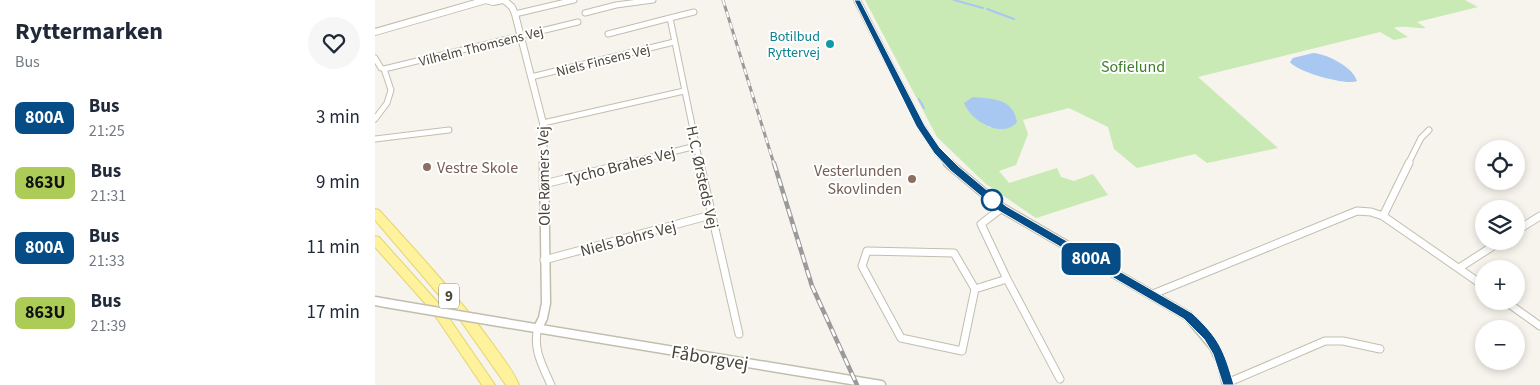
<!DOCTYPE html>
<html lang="en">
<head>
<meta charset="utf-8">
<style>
  body { margin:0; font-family:"Source Sans 3",sans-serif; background:#f6f6f7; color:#1f2937; height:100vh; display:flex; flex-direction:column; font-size:19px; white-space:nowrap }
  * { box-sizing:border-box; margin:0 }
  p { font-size:16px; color:#747a83 }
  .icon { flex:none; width:28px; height:28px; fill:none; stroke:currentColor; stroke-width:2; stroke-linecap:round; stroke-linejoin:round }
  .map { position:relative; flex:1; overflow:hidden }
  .details { display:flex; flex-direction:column; background:#fff; width:375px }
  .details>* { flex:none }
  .badge { padding:0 10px; border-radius:8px; font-size:18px; line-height:32px }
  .tools { position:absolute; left:1100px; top:140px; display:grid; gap:10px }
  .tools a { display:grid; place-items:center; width:50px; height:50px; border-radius:50%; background:#fff; box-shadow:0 2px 8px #0003; font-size:25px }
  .map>.badge { position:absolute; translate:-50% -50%; box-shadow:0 0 0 2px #fff }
  .round { display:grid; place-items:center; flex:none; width:52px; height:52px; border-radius:26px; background:#f6f6f7 }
  .overview { display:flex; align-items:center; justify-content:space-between; height:85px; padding:0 15px }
  h1 { font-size:24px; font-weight:700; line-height:38px }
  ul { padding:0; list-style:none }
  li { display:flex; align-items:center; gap:15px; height:65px; padding:0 15px }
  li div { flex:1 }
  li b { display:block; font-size:19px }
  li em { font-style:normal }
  li .badge { min-width:55px; font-weight:700; text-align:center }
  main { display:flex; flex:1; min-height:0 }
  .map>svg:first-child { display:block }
</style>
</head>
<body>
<main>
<section class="details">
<div class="overview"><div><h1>Ryttermarken</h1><p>Bus</p></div><a class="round"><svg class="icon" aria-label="heart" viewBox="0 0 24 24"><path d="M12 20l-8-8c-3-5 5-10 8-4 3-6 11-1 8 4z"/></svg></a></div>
<ul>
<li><span class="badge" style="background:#064d87;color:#fff">800A</span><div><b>Bus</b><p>21:25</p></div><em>3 min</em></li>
<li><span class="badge" style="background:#adcb57;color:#111">863U</span><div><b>Bus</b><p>21:31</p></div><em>9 min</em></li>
<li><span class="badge" style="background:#064d87;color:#fff">800A</span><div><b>Bus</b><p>21:33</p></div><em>11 min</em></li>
<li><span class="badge" style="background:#adcb57;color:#111">863U</span><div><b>Bus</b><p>21:39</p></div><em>17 min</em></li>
</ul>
</section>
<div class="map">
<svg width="1165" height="385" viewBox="0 0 1165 385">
  <rect width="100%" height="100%" fill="#f6f4ec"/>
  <path fill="#c9e9b5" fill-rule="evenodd" d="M490 0H1090L1103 7 1042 22 1051 28C1040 29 1031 25 1019 28L1033 37 1019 40 1005 32 823 77 903 148 832 163 820 154 762 168 739 149 733 127 694 108 648 120 653 134 641 165 624 171 634 183 682 168 686 177 699 181 718 174 733 195 661 218 611 184 562 137ZM598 97 612 100 616 128 609 124 591 108Z"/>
  <path fill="#a9c8f1" d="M938 53C952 54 978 67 982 81 972 86 922 72 915 62L918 58Z
    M598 97C618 99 638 98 642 122 627 140 595 120 589 103Z"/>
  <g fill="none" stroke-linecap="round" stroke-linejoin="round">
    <path stroke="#a9c8f1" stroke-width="2" d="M579 0 608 8
      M612 9 639 19
      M544 99 549 108"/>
    <g stroke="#c2beae" stroke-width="7">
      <path id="minor-far1" d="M319 12 295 18 325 164
        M210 13 241 5 278 0
        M140 14 199 0
        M233 34 295 18
        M0 58 6 68 9 69 16 90 12 103 0 119
        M9 69 203 22
        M156 77 299 42
        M168 123 309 91
        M0 139 74 130
        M249 164 321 146
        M1033 164 1046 138 1054 130"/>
    </g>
    <g stroke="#c2beae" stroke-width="9">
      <path id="minor" d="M325 163 364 334
        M169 184 254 163
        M627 208 606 224 632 279 685 379
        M1008 216 1034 163
        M1141 231 1165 216
        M492 251 579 253 600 289 587 351 526 338 487 266Z
        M169 260 336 215
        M1084 268 1126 241
        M600 289 632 279
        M778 294 982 211 996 212 1008 216 1109 286
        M1130 301 1165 326
        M163 328C157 348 168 367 176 385
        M852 383 950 341H968L1005 349"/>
    </g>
    <g stroke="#c2beae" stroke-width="8">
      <path id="tertiary-far1" d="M111 0 118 2 128 0
        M129 0 137 7 140 14 168 123 169 164
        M482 0 546 126 562 151 574 164
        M0 32 111 0"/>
    </g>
    <g stroke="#c2beae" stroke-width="11">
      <path id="tertiary" d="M573 163 627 208 813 316 839 347 847 364 852 385
        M0 301 11 303
        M130 323 506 385
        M163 328 168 318 171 303 169 163"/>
    </g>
    <g stroke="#e5d46b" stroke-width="2">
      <path id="primary" d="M0 209 4 210C43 253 83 296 117 343 126 356 138 370 144 385H131L86 321 0 220Z
        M0 236 4 237 65 305 120 385H107L57 311 0 247Z"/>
    </g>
    <use href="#minor-far1" stroke="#fff" stroke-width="5"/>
    <use href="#minor" stroke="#fff" stroke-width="7"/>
    <use href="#tertiary-far1" stroke="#fff" stroke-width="6"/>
    <use href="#tertiary" stroke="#fff" stroke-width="8"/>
    <use href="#primary" fill="#fef29c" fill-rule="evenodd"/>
    <g stroke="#9a9a9a" stroke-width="3">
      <path id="rail-far1" d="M348 0 399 164"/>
    </g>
    <g stroke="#9a9a9a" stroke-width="4.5">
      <path id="rail" d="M399 163 437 286 482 385"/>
    </g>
    <use href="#rail-far1" stroke="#fff" stroke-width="2" stroke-dasharray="6" stroke-linecap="butt"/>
    <use href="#rail" stroke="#fff" stroke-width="2.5" stroke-dasharray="8" stroke-linecap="butt"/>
    <g stroke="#c2beae" stroke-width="11" stroke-linecap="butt">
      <path id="tertiary-bridge" d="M11 303 130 323"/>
    </g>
    <use href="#tertiary-bridge" stroke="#fff" stroke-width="8"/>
  </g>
  <path fill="#064d87" stroke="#fff" d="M479 0H485L550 126 565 148 583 166 631 206 817 313C844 338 849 350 859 385H848L838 354 829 339 809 319 624 211 576 171 559 153 541 126Z"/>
  <circle fill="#0f9aa8" stroke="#fff" stroke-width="2" cx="455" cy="44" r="5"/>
  <g fill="#8d6e63" stroke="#fff" stroke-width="2">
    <circle cx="52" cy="167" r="5"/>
    <circle cx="537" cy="179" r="5"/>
  </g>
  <circle fill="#fff" stroke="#064d87" stroke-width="2.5" cx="617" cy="200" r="10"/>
  <g text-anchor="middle" stroke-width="4" stroke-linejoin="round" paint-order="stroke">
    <g font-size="14" fill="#0d838f" stroke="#fff" text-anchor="end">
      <text x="445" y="41">Botilbud<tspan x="445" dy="16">Ryttervej</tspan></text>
    </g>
    <g font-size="14" fill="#4a4639" stroke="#fff">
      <text transform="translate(106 46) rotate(-14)" y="5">Vilhelm Thomsens Vej</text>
      <text transform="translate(228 60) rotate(-14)" y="5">Niels Finsens Vej</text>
    </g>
    <rect fill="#fff" stroke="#807e74" stroke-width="1" x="64" y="283.5" width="20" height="25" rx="4"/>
    <g font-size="15" font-weight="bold" fill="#4a4639">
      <text x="74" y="301">9</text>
    </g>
    <g font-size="16" fill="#3c7e2b" stroke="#fff">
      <text x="758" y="72">Sofielund</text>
    </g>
    <g font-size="16" fill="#4a4639" stroke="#fff">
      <text transform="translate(245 165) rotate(-14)" y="6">Tycho Brahes Vej</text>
      <text transform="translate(168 176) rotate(-91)" y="6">Ole Rømers Vej</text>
      <text transform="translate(328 177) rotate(78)" y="6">H.C. Ørsteds Vej</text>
      <text transform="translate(253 238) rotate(-15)" y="6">Niels Bohrs Vej</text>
    </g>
    <g font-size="16" fill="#785e54" stroke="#fff" text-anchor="start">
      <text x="62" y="173">Vestre Skole</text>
      <text x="527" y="176" text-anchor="end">Vesterlunden<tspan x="527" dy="18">Skovlinden</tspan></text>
    </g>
    <g font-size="19" fill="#4a4639" stroke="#fff">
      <text transform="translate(335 357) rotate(9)" y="7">Fåborgvej</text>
    </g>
  </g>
</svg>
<div class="tools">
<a><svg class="icon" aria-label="locate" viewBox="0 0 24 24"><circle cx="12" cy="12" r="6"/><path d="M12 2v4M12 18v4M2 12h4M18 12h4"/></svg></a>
<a><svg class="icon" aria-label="layers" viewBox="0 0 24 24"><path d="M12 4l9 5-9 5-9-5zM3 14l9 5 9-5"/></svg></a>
<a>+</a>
<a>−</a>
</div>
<b class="badge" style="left:716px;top:259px;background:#064d87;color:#fff">800A</b>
</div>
</main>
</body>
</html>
